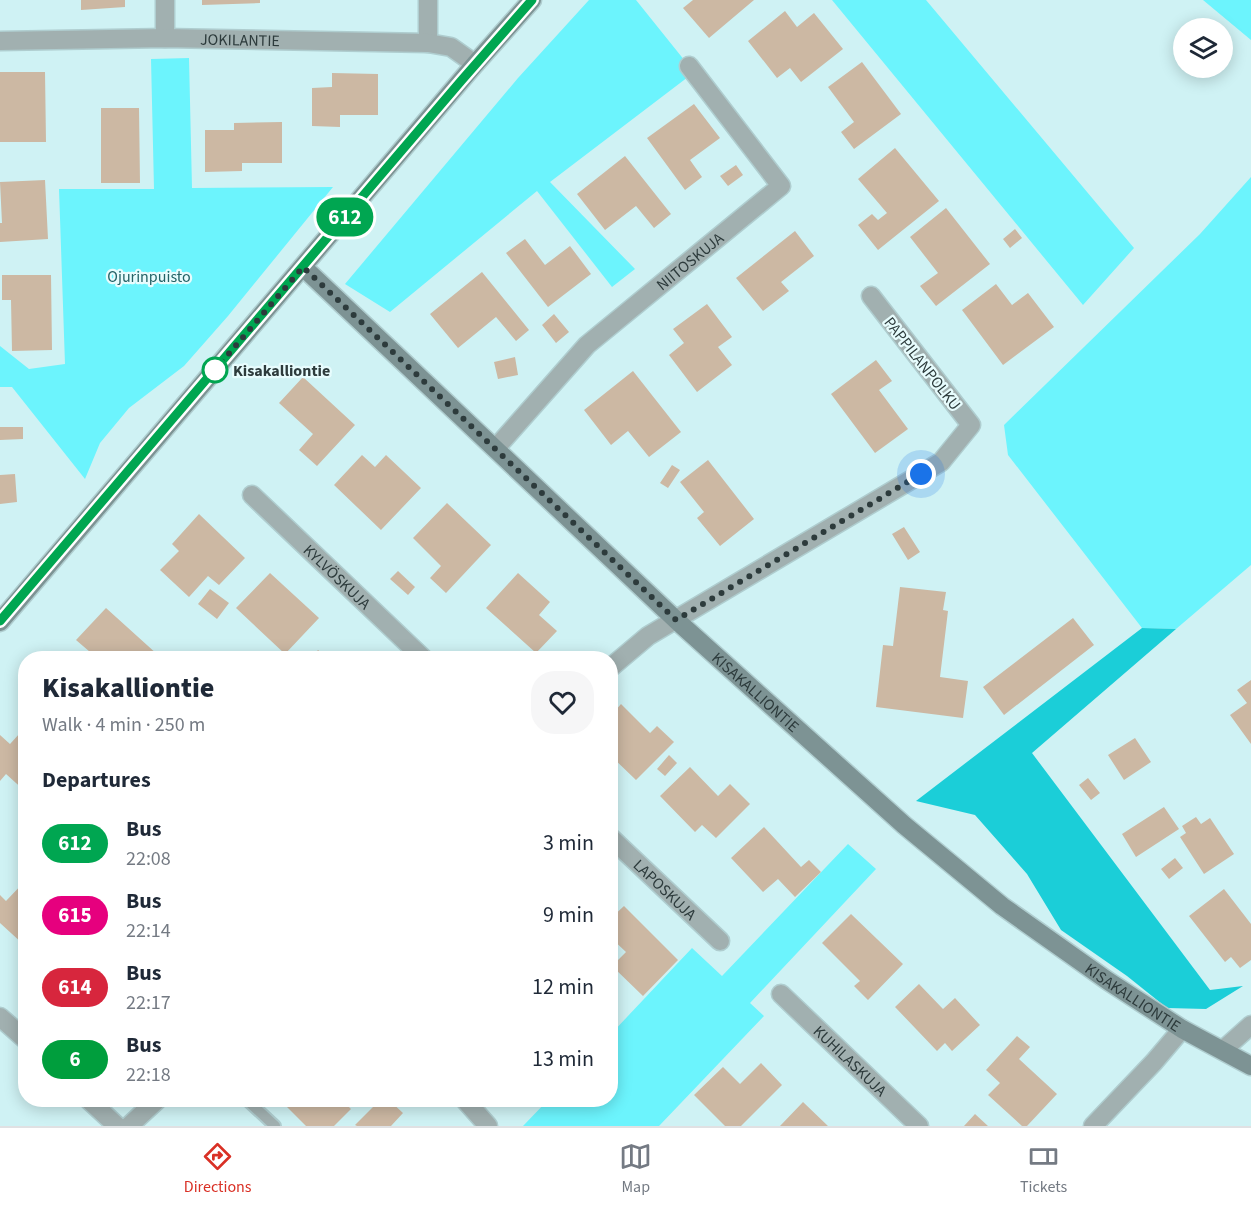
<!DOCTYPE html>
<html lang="en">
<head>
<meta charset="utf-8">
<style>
  body { margin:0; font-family:"Source Sans 3",sans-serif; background:#f6f6f7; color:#1f2937; height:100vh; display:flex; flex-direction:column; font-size:22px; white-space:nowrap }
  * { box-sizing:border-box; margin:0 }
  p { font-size:20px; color:#747a83 }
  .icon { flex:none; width:33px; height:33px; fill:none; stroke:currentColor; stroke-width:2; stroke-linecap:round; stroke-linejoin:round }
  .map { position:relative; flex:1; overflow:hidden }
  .sheet { position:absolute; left:18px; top:651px; width:600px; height:456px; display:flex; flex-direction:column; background:#fff; border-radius:24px; box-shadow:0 3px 15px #0003 }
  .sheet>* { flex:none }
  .badge { padding:0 12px; border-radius:20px; font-size:21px; line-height:39px }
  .fabs { position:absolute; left:1173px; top:18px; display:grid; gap:12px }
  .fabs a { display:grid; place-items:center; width:60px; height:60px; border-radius:50%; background:#fff; box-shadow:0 3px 15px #0003; font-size:30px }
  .you { position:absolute; width:30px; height:30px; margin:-15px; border:4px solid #fff; border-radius:50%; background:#1a73e8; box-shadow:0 0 0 9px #1a73e833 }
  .map>.badge { position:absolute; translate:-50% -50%; box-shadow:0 0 0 3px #fff }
  h2 { padding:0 24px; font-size:22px; line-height:54px }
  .round { display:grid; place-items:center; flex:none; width:63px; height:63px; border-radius:24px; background:#f6f6f7 }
  .head { display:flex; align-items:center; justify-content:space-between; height:102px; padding:0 24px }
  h1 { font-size:28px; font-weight:800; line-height:45px }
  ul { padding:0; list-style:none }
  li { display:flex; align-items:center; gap:18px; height:72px; padding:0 24px }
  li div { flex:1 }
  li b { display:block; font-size:22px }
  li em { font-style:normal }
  li .badge { min-width:66px; font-weight:700; text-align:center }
  .menu { display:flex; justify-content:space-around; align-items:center; height:84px; border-top:2px solid #e0e1e3; background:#fff; font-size:16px; color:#747a83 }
  .menu a { display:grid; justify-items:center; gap:3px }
  .menu .active { color:#d93025 }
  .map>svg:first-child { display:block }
</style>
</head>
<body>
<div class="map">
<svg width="1251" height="1126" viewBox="0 0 1251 1126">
  <rect width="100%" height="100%" fill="#cff2f4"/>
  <path fill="#6cf4fd" d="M589 0H636L689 66 688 77 550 182 635 269 612 287 537 191 390 312 345 284 518 78Z
    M832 0H926L1134 248 1083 305Z
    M1203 0H1251V40Z
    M189 58 192 188 333 187 228 316 184 366 129 408 100 443 85 479 12 387H0V346L29 369 65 364 59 189H154L151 59Z
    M1251 177V565L1176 629 1142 628 1008 455 1004 425 1200 234Z
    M848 844 876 869 750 1003 764 1016 659 1126H523L548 1100H610L611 1034 692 948 722 976Z"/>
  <path fill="#1bced8" d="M1142 628 1176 629 1032 753 1210 990 1243 986 1206 1009 1167 1008 1127 976 1061 930 1027 874 975 815 916 801Z"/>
  <path fill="#ccb8a3" d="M81 0H125V7L81 10Z
    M202 0H260V3L202 5Z
    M693 0H754L709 38 683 8Z
    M785 11 797 27 814 13 843 49 801 82 790 68 777 78 748 41Z
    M862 62 901 114 854 149 841 132 854 122 828 87Z
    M0 72H45L46 142H0Z
    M332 73 378 74V115H340V127L312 126V88L332 87Z
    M694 104 720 138 690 160 702 177 685 190 647 138Z
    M101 108H139L140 183H101Z
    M282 122V163H242V171L205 172V130H234V123Z
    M895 148 939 201 878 250 858 225 872 214 878 220 887 213 858 179Z
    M625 156 671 214 654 228 636 206 605 230 577 194Z
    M736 165 743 175 728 186 720 176Z
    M45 180 48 239 0 242V223H2L0 182Z
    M946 208 990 264 936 306 920 286 938 273 910 237Z
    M1015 229 1022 238 1010 248 1003 239Z
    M795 231 814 256 781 282 789 291 763 311 736 278Z
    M525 239 545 265 570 246 591 274 548 307 506 253Z
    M482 272 529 330 516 341 496 317 458 348 430 314Z
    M2 275H51L52 350 12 351 11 300H2Z
    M996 284 1012 305 1028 293 1054 327 1003 365 962 310Z
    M707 304 732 337 718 347 732 365 697 392 669 355 684 343 673 329Z
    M554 314 569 332 556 343 542 325Z
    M515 357 518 375 498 379 494 362Z
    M876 360 892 381 879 390 908 429 875 453 831 394Z
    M633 371 681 432 649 457 628 431 611 445 584 410Z
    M303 377 355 425 317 466 299 450 313 434 279 403Z
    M0 427H23V439L0 440Z
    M362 455 375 467 386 455 421 488 381 530 334 485Z
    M708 460 754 519 720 546 697 518 704 512 680 482Z
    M672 465 680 470 668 488 660 483Z
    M15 474 17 502 0 504V475Z
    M447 503 491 545 446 593 430 578 441 566 413 538Z
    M199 514 245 558 219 585 208 576 189 597 160 570 179 551 172 544Z
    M904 527 920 552 908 560 892 534Z
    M398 571 415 587 408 595 390 579Z
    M270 573 319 618 285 654 236 608Z
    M518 573 550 602 539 615 557 631 536 653 486 608Z
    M900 587 946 592 943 610 948 611 940 677 968 681 963 718 876 707 883 645 893 646Z
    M210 589 229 603 217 619 198 604Z
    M106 608 158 655 154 658H97L76 640Z
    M1073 618 1094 645 1004 715 983 687Z
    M318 650 327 658H311Z
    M1251 680V744L1230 715 1247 703 1237 690Z
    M621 704 650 733 657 726 674 742 636 780 610 755V707L615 711Z
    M20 733 26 739V792L6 774 0 781V735L10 744Z
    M1135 738 1151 762 1124 780 1108 755Z
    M669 755 677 763 665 776 657 769Z
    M690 767 718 796 730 784 750 804 716 838 702 825 695 832 660 796Z
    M1088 778 1100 793 1091 800 1079 785Z
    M1164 807 1179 829 1136 857 1122 834Z
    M1196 817 1201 824 1210 818 1234 854 1204 874 1180 837 1186 833 1182 826Z
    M764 827 801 867 809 860 821 872 795 897 778 879 763 892 731 858Z
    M1175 858 1183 868 1169 879 1161 869Z
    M26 880V942L23 944 0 923V895L6 901Z
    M1224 889 1251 924V960L1240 968 1231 957 1225 962 1189 916Z
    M624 906 678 960 643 996 612 966 626 952 610 937V919Z
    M851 914 903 964 868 1000 854 986 860 981 822 943Z
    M919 984 943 1009 955 998 980 1025 952 1051 945 1043 937 1051 895 1007Z
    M1017 1036 1030 1047 1019 1059 1057 1094 1027 1126H1022L988 1095 1000 1083 986 1070Z
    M761 1063 782 1085 741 1126H725L694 1095 723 1067 740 1084Z
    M280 1100H342L351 1109 334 1126H306Z
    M380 1100H389L403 1113 391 1126H357L355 1125Z
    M803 1102 828 1126H780Z
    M975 1114 988 1126H964Z"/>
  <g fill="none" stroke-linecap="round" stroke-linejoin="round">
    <g stroke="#afcdcf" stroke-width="14">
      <path id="lane" d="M247 1100 275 1126"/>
    </g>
    <g stroke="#afcdcf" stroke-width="21">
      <g id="street">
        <path d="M165 0V38"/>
        <path d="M428 0V43"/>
        <path id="s1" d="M0 41 165 38 428 43 451 47 475 64"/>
        <path id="s2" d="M496 448 587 345 781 186 689 66"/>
        <path id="s3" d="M252 495 423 658"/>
        <path d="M610 668 648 636 941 462 971 425 871 296"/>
        <path id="s4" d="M610 837 720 941"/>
        <path id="s5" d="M781 994 919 1126"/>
        <path d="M0 1017 26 1040"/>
        <path d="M1223 1050 1251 1025"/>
        <path d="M89 1100 117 1126"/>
        <path d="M465 1100 488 1126"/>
        <path d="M129 1126 157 1100"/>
        <path d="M1093 1126 1154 1062 1182 1029"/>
      </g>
    </g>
    <g stroke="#afcdcf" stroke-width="21">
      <g id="secondary">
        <path id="s6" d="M303 267 676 620 904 825 1002 906 1108 981 1182 1029 1251 1066"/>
        <path d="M0 622 475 64 532 0"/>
      </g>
    </g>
    <use href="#lane" stroke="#a1b0b0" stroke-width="10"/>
    <use href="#street" stroke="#a1b0b0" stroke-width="18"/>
    <use href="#secondary" stroke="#7d9394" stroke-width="18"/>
  </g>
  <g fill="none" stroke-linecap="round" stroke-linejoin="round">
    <g stroke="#fff" stroke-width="14">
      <path id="line" d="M0 621 461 81 532 0"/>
    </g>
    <use href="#line" stroke="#00a651" stroke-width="9"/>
    <path stroke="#2d3b3c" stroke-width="6" stroke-dasharray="0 10.8" d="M215 370 303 267 676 620 921 474"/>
  </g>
  <circle fill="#fff" stroke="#00a651" stroke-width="3" cx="215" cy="370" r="12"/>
  <g text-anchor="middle" stroke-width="4.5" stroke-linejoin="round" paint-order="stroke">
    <g font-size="16" fill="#2d3b3c" stroke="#e7fcfd">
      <text dy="6" stroke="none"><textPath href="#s1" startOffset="240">JOKILANTIE</textPath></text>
      <text dy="6" stroke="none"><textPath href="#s2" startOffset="270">NIITOSKUJA</textPath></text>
      <text transform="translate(923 363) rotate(52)" y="6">PAPPILANPOLKU</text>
      <text dy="6" stroke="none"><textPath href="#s3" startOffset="118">KYLVÖSKUJA</textPath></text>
      <text dy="6" stroke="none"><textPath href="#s6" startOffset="621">KISAKALLIONTIE</textPath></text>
      <text dy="6" stroke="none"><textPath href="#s4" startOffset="76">LAPOSKUJA</textPath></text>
      <text dy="6" stroke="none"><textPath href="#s6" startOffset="1107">KISAKALLIONTIE</textPath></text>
      <text dy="6" stroke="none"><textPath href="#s5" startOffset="96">KUHILASKUJA</textPath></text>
    </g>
    <g font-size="16" fill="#236266" stroke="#e7fcfd">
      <text x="149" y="282">Ojurinpuisto</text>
    </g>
    <g font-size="16" font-weight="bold" fill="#2d3b3c" stroke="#e7fcfd" text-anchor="start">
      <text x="233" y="376">Kisakalliontie</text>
    </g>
  </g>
</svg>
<div class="fabs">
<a><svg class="icon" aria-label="layers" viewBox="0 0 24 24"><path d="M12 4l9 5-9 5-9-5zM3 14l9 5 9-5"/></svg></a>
</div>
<div class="you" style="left:921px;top:474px"></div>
<b class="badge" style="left:345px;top:217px;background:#00a651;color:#fff">612</b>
<section class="sheet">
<div class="head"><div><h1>Kisakalliontie</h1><p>Walk · 4 min · 250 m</p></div><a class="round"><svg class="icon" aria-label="heart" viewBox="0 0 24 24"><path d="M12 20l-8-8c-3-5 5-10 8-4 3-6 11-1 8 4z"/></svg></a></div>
<h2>Departures</h2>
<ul>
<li><span class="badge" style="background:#00a651;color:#fff">612</span><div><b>Bus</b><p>22:08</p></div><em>3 min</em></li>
<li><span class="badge" style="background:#e6007e;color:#fff">615</span><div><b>Bus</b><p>22:14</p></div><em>9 min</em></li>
<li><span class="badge" style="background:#d7263d;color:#fff">614</span><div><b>Bus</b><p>22:17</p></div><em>12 min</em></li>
<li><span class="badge" style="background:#009e3d;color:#fff">6</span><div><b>Bus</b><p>22:18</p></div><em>13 min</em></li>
</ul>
</section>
</div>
<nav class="menu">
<a class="active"><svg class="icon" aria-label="directions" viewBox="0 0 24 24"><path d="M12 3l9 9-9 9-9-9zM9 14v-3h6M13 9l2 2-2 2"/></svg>Directions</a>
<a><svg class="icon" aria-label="map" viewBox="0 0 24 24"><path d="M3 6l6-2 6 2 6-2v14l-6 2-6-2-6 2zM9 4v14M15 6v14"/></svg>Map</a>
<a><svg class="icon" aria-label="tickets" viewBox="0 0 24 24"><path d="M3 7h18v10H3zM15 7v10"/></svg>Tickets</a>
</nav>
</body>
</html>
